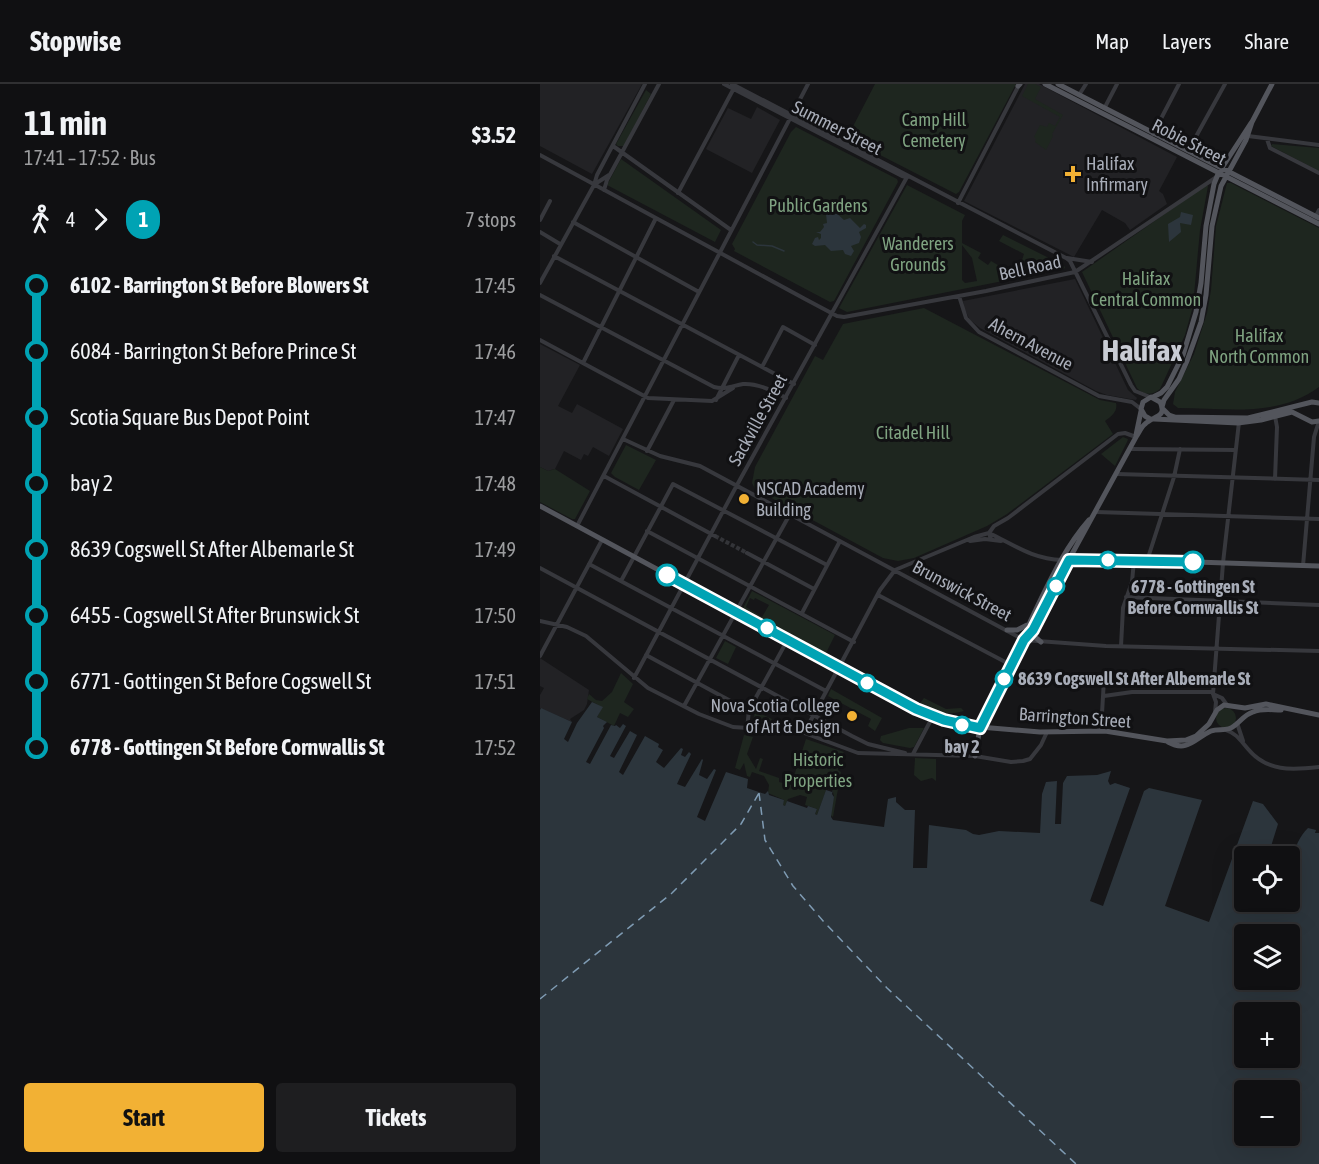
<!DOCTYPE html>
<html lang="en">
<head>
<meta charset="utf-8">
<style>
  body { margin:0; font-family:"Asap Condensed",sans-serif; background:#1e1e20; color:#f1f3f6; height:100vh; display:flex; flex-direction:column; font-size:22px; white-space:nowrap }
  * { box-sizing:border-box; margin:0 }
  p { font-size:20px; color:#9c9d9f }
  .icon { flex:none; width:33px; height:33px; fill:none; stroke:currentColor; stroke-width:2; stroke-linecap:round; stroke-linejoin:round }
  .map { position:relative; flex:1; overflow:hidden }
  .sheet { display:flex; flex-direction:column; background:#101012; width:540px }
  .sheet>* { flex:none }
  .badge { padding:0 12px; border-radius:20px; font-size:21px; line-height:39px }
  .fabs { position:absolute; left:694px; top:762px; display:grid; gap:12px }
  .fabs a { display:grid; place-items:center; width:66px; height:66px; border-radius:6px; background:#101012; box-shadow:0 6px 24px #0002,0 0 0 2px #303032; font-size:30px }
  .map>.badge { position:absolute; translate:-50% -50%; box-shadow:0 0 0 3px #fff }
  .legs { display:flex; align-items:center; gap:9px; height:66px; padding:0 24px; font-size:20px }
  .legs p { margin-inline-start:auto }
  .summary { display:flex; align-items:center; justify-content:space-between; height:102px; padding:0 24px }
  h1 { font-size:33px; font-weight:700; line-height:45px }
  .button { display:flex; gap:12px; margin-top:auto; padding:12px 24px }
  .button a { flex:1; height:69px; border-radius:6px; background:#f2b134; color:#111; font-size:24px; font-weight:700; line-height:69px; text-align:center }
  .button a+a { background:#1e1e20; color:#f1f3f6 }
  ul { padding:0 24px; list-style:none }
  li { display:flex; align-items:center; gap:21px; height:66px; font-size:22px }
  li i { display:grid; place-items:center; width:9px; height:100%; margin:0 8px; background:currentColor }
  li i::after { content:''; width:15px; height:15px; margin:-8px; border:4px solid; border-radius:50%; background:#101012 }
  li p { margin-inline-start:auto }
  li:first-child i { background:linear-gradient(#0000 50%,currentColor 0) }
  li:last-child i { background:linear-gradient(currentColor 50%,#0000 0) }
  header { display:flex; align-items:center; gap:36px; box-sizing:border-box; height:84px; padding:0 30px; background:#101012; border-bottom:2px solid #303032 }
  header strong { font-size:28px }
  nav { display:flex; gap:33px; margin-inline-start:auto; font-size:21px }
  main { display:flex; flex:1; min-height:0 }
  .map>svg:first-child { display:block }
</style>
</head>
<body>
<header>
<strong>Stopwise</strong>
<nav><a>Map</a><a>Layers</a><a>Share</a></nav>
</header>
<main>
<section class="sheet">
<div class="summary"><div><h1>11 min</h1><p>17:41 – 17:52 · Bus</p></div><b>$3.52</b></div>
<div class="legs"><svg class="icon" aria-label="walk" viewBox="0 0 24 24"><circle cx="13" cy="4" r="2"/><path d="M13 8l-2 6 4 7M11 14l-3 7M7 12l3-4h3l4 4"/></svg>4<svg class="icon" aria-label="forward" viewBox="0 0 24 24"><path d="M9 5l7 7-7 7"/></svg><b class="badge" style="background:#00a3b4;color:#fff">1</b><p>7 stops</p></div>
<ul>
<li><i style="color:#00a3b4"></i><b>6102 - Barrington St Before Blowers St</b><p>17:45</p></li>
<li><i style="color:#00a3b4"></i><span>6084 - Barrington St Before Prince St</span><p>17:46</p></li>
<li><i style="color:#00a3b4"></i><span>Scotia Square Bus Depot Point</span><p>17:47</p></li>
<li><i style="color:#00a3b4"></i><span>bay 2</span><p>17:48</p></li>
<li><i style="color:#00a3b4"></i><span>8639 Cogswell St After Albemarle St</span><p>17:49</p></li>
<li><i style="color:#00a3b4"></i><span>6455 - Cogswell St After Brunswick St</span><p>17:50</p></li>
<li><i style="color:#00a3b4"></i><span>6771 - Gottingen St Before Cogswell St</span><p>17:51</p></li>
<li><i style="color:#00a3b4"></i><b>6778 - Gottingen St Before Cornwallis St</b><p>17:52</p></li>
</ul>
<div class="button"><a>Start</a><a>Tickets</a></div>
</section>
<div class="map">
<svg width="779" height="1080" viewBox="0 0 779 1080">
  <rect width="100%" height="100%" fill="#161618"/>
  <path fill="#222225" d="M0 0H102L52 90 0 62Z
    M485 0H499L637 73 619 107 623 110 627 120 590 146 585 139 562 126 534 173 424 117Z
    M217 23 240 36 212 89 166 65 188 24 211 35Z
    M535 195 588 306 597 314 596 316 567 311 556 307 440 244 430 236 424 224 423 217Z
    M0 260 40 281 18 322 32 329 37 320 83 345 69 372 53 363 48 372 44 370 41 376 24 367 15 385 8 387 0 383Z
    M0 574 49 606 47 620 44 626 30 635 32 638 0 624V611L4 604 0 602Z"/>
  <path fill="#1e261f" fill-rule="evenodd" d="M335 0H476L419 108 416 110 307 54Z
    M488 0H495L501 3 495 15 523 31 512 50 513 52 506 66 495 58 496 55 494 53 500 41 507 43 509 39 515 42 520 33 482 12Z
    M106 6 111 10 84 62H78L76 60Z
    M256 43 357 95 358 98 294 217 290 218 194 167 195 165 192 160 251 48Z
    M732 60 779 64V87L731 62Z
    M81 75 181 146 175 158 67 101Z
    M687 99H691L779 144V303C737 334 687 324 638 324L633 320 635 308 654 270 667 229 671 206 676 142Z
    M367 101 425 131 422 137V159L441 169 438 174 448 181 451 177 468 187 479 185 484 170 459 157 463 151 521 180 525 183 524 185 307 228 299 224ZM422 161 432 174 437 197 425 199 422 196Z
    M666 101 668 102 660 146 653 222 645 251 620 305C613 312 603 311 597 304L542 188Z
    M384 224 560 316 576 319C578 327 572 332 565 337L573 350 467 430 447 442 374 474 358 477 343 474 215 405 212 399 215 383 275 272 283 276 303 240Z
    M583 353 588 355 587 358 575 382 561 370Z
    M86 361 116 376 99 406 75 393 71 389Z
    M0 383 8 387 15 385 50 407 35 435H32L0 418Z
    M212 507 295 551 285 571 202 526ZM210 514 214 516 215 514 229 521 222 533 206 523Z
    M185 557 196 563 188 580 176 574Z
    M81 589 93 600 84 618 94 625 88 633 80 629 74 642 57 633 62 623 47 615 49 610 56 616 62 617 72 608Z
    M291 605 342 634 335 647 328 642 331 635 288 612Z
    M384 614 406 625 421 624 424 627C404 632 398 628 380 619Z
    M676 634a10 10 0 1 1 20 0a10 10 0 1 1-20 0Z
    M215 627 232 635 228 643 212 642Z
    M369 644H384L374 663 370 664 343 659 340 656 341 652Z
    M204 651 213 653 207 670 216 685 220 674 223 675 219 687 239 694V698L251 701 266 655 304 668 301 671 298 686 301 688 293 733 290 730 294 712 292 705 287 704 277 731 275 730 277 725 265 721 267 713 260 711 248 715 245 722 242 721 244 716 228 709 229 701 224 692 212 688 210 693 207 692 204 679 200 686 195 684Z
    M375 674 396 675V697L392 694 381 697 374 691Z"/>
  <path fill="#2c353c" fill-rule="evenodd" d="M293 126 304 136 310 134 320 144 324 140 326 141V144L319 148 321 153 319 159 311 162 314 167 311 172 305 170 303 166 291 167 285 161 275 162 272 160 275 154 278 153 279 156 281 154V150L276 148H280L284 143 283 140 287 139 286 130Z
    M641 128 653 131 651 141 640 139 641 148 629 158 628 140 640 133Z
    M52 618 63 623 57 633 67 638 63 642 64 644 46 678 50 680 71 641 75 642 76 641 80 644 83 640 86 642 70 672 74 674 90 647 97 651 79 688 83 691 105 652 119 660 118 663 123 666 116 678 124 684 141 664 143 665 141 671 145 673 149 668 151 670 137 700 145 703 162 675 163 676 159 691 167 695 174 685 176 686 157 733 165 737 186 688 208 695 207 704 225 710 228 707 229 711 244 716 243 721 245 722 247 717 267 724 268 722 277 725 275 730 277 731 286 706 292 708 293 706 292 710 294 713 291 733 293 736 344 743 348 715 356 713V718L365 726H375L373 784H387L389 741 426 746 433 750 439 751 459 747 500 749 502 710 506 698 517 697 515 740H521L523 699 527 692 557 691 571 687 568 697 570 701 575 699 590 704 550 817 563 822 604 707 609 704 662 716 625 822 669 838 713 717 723 720 738 740 728 772H705V818H750C750 792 749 763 768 744L776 746 775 749H779V1080H0V626L1 624 32 638 24 655 28 658 37 639ZM705 850H750V896H705ZM750 928V974H705V928ZM750 1006V1052H705V1006Z"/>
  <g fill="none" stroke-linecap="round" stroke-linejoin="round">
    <path stroke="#2c353c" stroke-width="1.5" d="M213 158 217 161 232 162 244 167"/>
    <path stroke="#7f9bb3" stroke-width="1.5" stroke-dasharray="8 6" stroke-linecap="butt" d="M219 709 225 756 253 802 284 838 347 904 536 1080
      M0 915 132 809 201 740 219 709"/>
    <path stroke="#333438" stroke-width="4" stroke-dasharray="4 2" stroke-linecap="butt" d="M175 452 207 469"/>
    <path stroke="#37383d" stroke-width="4" d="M184 0 362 92 366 93
      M192 0 526 174 530 177 591 301 595 307 610 313
      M539 11 546 0
      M565 23 577 0
      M613 50 639 0
      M708 52 779 61
      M727 55 730 64 779 89
      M73 62 191 146
      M648 67 685 0
      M0 71 265 215 297 232 304 233 446 207 535 188 678 92
      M55 100 69 91
      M64 106 67 96 119 0
      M138 109 194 4
      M418 119 479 1
      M776 132 779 126
      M0 136 10 117
      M33 138 159 208
      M0 148 20 160
      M14 172 254 300
      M527 174 552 178
      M0 199 54 101 57 91 105 0
      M0 211 174 303C185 306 192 302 203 300 217 299 234 307 246 314
      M419 212 426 234 439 248 559 312 592 318 601 325
      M0 256 108 314 172 317 193 304
      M43 279 116 134
      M222 283 243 243 275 261
      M176 316 199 271
      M735 332 737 343 735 395
      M83 355 120 372 160 382 484 556 566 562 779 567
      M591 365 695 366
      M107 367 134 316
      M577 390 779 396
      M64 392 175 452
      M556 428 779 435
      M37 442 268 0
      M107 447 314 558
      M451 455 449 449 454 442 468 434 578 350 585 349 596 353
      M430 457 445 455 461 457
      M207 469 274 505
      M607 477 634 393 640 365
      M49 480 286 607
      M763 482 774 353 779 337
      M0 484 312 652 328 660 365 669
      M81 497 133 400 287 481
      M338 511 471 581
      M586 513 779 521
      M262 529 300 457
      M0 537 27 543 46 552 108 604 159 630 193 643 259 647 318 669 435 672 471 678 483 677 490 675 501 661 507 648
      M581 562 583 524 592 498 594 476
      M106 571 209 627
      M0 572 62 456
      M94 594 197 401 367 93
      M673 610 682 614 687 621
      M564 612 592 608H673
      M144 622 250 430
      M675 628 676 618 673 610 683 479 699 338
      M697 639 703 657
      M207 645 209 626 248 555
      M686 646C696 649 701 657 708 665 727 688 752 686 779 683
      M561 647 564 595
      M264 649 340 506 355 486 434 453 449 449C474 461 493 475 522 476
      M373 670 393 632"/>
    <path stroke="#53555c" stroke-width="5" d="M505 0 779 140
      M518 0 779 134
      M478 2 480 0
      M613 313 621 309 627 303 643 271 656 228 661 199 666 142 674 100 678 90 711 39
      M622 323 624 316 639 295 647 277 661 238 666 211 672 142 681 102 706 56 712 38 732 0
      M623 325 629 331 635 333 708 334 772 318 779 319
      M614 335 698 339 721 336 752 328 772 338 779 337
      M596 351 601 327
      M0 422 376 625 404 636 428 642 500 648 565 647 627 657 646 656 656 652 669 640 677 626 684 621 705 624 726 620 779 631
      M527 476H594L779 482
      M467 546H477L487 541
      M493 546 495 553 501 558
      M484 556 493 546 532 470 596 353C599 349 601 343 605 340 612 332 628 334 620 318L611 313 603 318 601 325 605 332 610 335
      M628 658C648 669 655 654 671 647 678 644 688 648 694 642 701 637 704 631 713 628 722 624 731 626 741 626
      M435 672 440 644 484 556C486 544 493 532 498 521 512 492 527 461 549 436"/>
  </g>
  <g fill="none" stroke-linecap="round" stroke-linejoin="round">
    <g stroke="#fff" stroke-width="14">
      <path id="line-1" d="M127 491 376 625 404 636 440 644 484 556 493 546 529 476 653 478"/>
    </g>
    <use href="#line-1" stroke="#00a3b4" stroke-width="9"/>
  </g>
  <g fill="#f2b134" stroke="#111113" stroke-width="2">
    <path d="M530 81h6v6h6v6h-6v6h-6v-6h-6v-6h6z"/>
    <circle cx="204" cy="415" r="6"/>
    <circle cx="312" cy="632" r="6"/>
  </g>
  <g fill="#fff" stroke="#00a3b4" stroke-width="3">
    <circle cx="568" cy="476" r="8"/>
    <circle cx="653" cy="478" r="10"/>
    <circle cx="127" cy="491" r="10"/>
    <circle cx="516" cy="502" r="8"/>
    <circle cx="227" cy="544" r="8"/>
    <circle cx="464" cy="595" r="8"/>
    <circle cx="327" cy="599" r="8"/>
    <circle cx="422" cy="641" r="8"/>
  </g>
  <g text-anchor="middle" stroke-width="6" stroke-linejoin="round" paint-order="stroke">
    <g font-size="18" fill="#7fa381" stroke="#111113">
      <text x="394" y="42">Camp Hill<tspan x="394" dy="21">Cemetery</tspan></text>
      <text x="278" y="128">Public Gardens</text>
      <text x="378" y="166">Wanderers<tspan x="378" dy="21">Grounds</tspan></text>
      <text x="606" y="201">Halifax<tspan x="606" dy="21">Central Common</tspan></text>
      <text x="719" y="258">Halifax<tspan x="719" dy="21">North Common</tspan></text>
      <text x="373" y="355">Citadel Hill</text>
      <text x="278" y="682">Historic<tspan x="278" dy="21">Properties</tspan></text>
    </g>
    <g font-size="18" fill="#a8adb8" stroke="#111113">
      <text transform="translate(297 44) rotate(27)" y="6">Summer Street</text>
      <text transform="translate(649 58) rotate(27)" y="6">Robie Street</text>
      <text transform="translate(490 184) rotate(-12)" y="6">Bell Road</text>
      <text transform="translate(491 260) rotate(28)" y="6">Ahern Avenue</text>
      <text transform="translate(218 336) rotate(-61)" y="6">Sackville Street</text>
      <text transform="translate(422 507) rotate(28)" y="6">Brunswick Street</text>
      <text transform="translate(535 634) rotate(4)" y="6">Barrington Street</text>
    </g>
    <g font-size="18" fill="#a8adb8" stroke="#111113" text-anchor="start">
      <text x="546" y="86">Halifax<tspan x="546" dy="21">Infirmary</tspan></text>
      <text x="216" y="411">NSCAD Academy<tspan x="216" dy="21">Building</tspan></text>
      <text x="300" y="628" text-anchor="end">Nova Scotia College<tspan x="300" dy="21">of Art &amp; Design</tspan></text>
    </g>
    <g font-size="18" font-weight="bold" fill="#a8adb8" stroke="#111113">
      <text x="653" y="509">6778 - Gottingen St<tspan x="653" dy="21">Before Cornwallis St</tspan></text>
      <text x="478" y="601" text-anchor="start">8639 Cogswell St After Albemarle St</text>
      <text x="422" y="669">bay 2</text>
    </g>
    <g font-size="30" font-weight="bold" fill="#c9ccd4" stroke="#111113">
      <text x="602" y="277">Halifax</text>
    </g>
  </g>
</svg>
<div class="fabs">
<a><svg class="icon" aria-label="locate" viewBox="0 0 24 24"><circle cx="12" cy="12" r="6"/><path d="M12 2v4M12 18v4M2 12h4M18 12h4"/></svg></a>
<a><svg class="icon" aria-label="layers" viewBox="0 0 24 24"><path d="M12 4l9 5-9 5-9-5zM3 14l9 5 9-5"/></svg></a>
<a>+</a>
<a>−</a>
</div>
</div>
</main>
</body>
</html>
